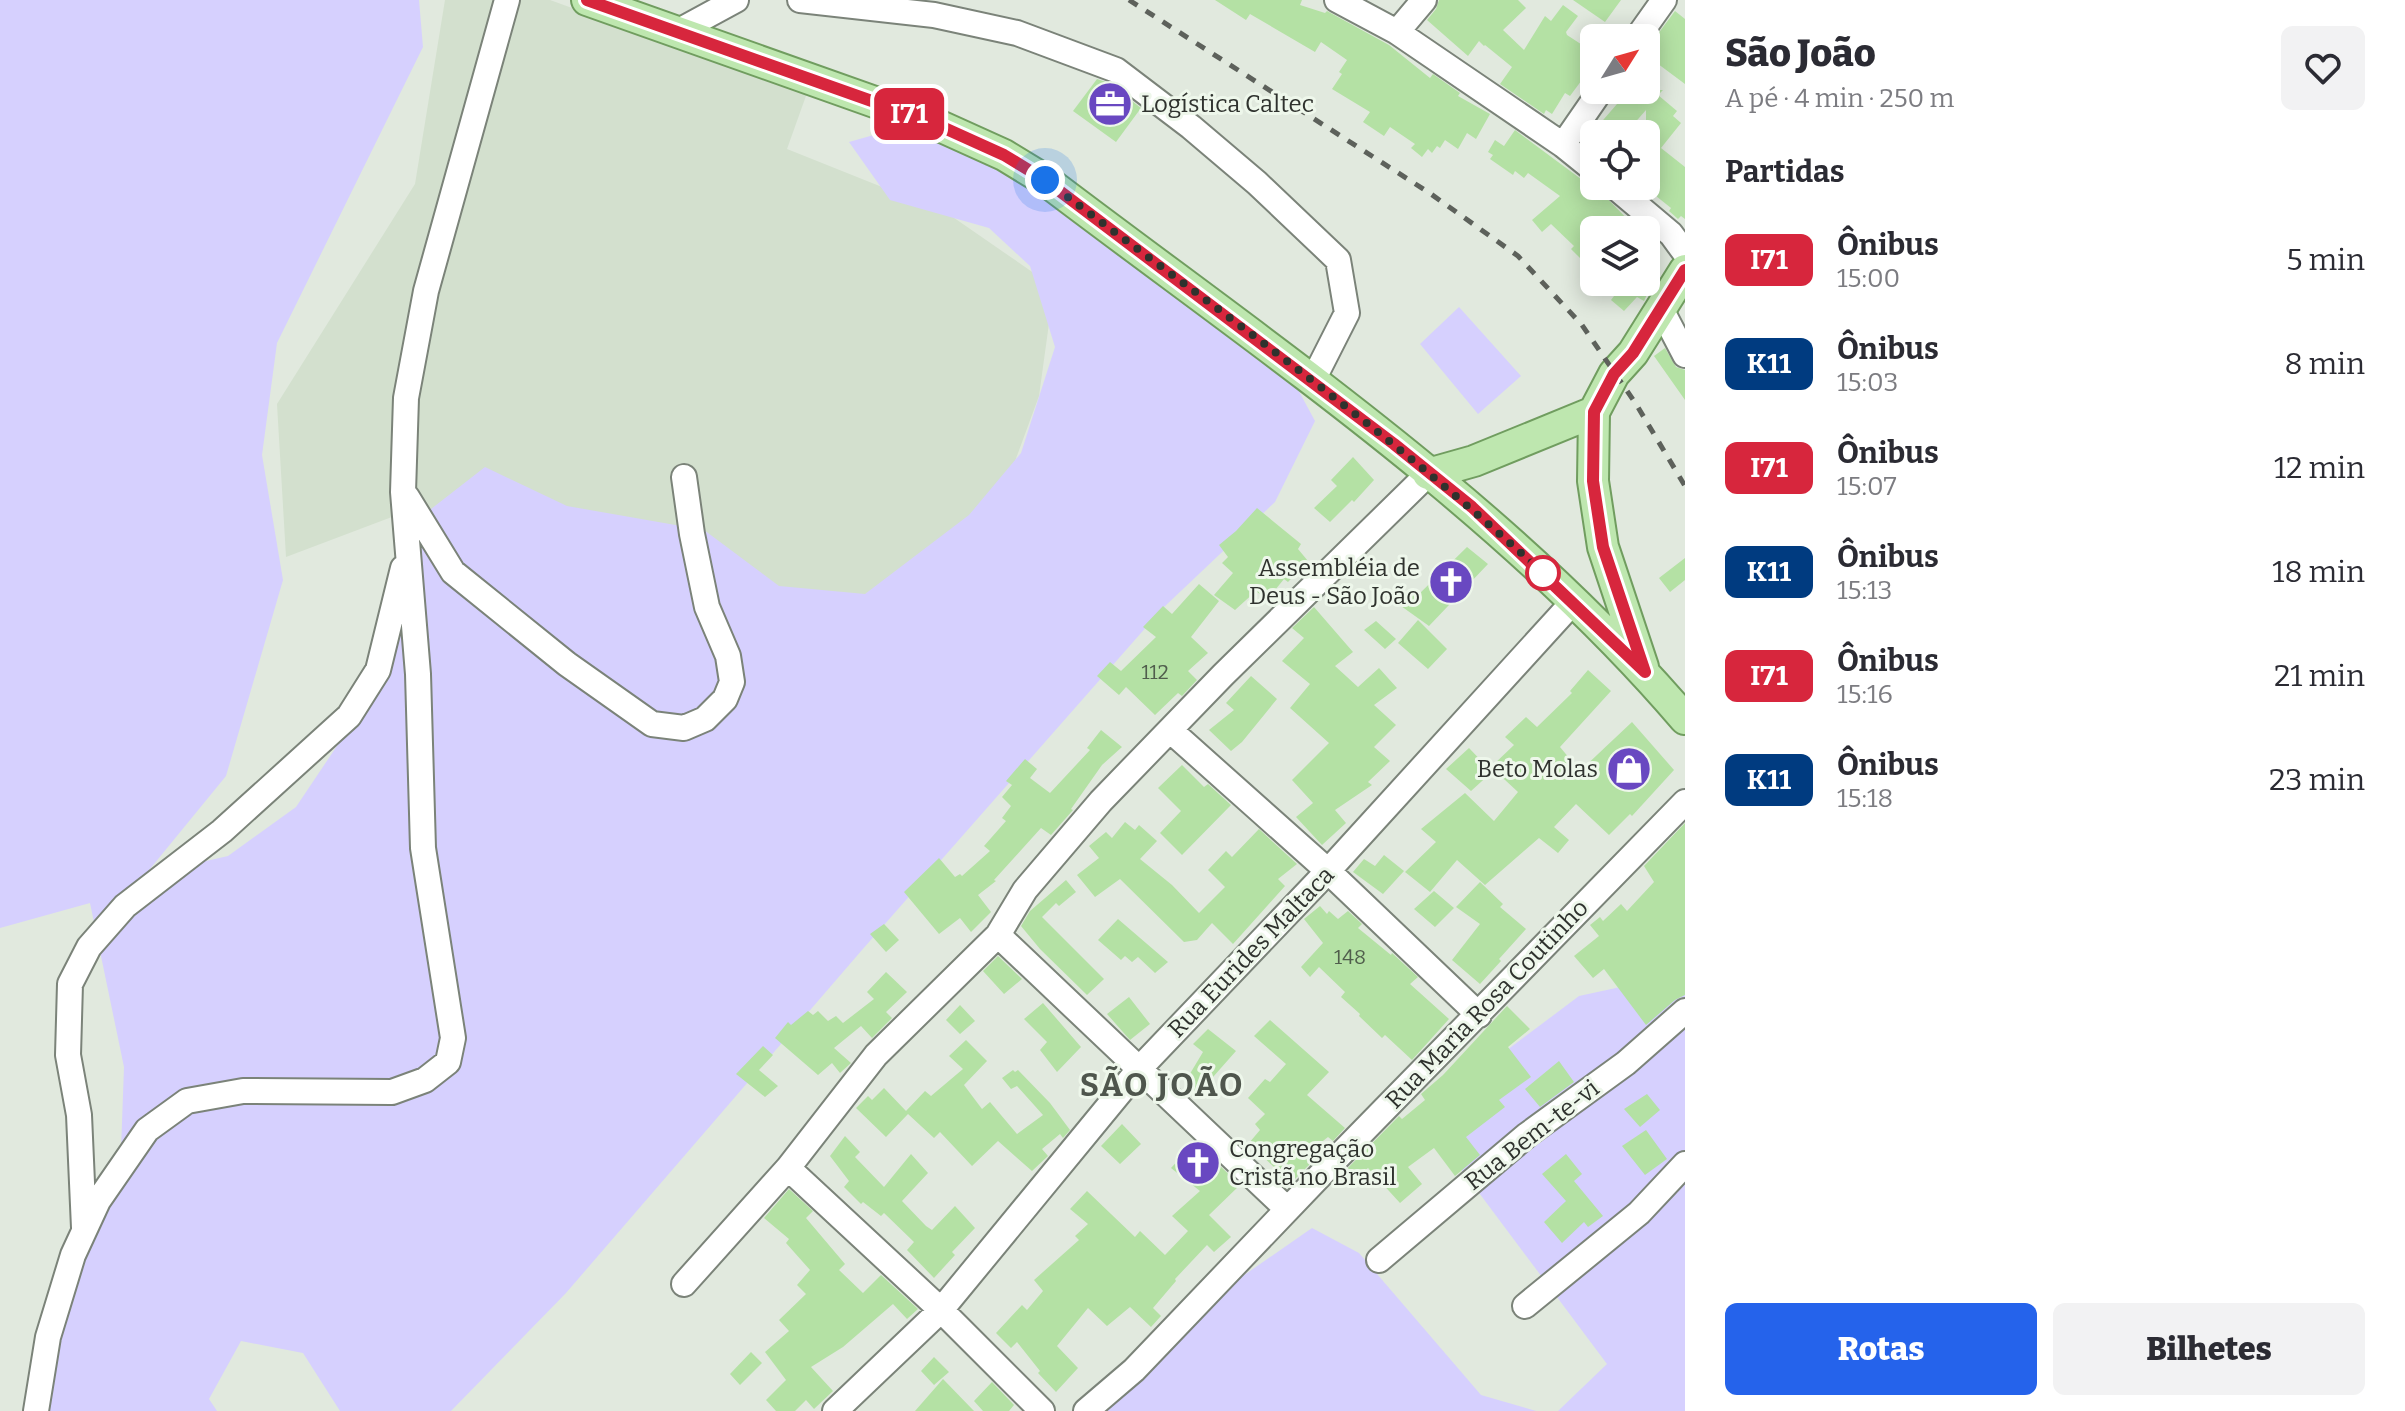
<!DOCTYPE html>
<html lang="pt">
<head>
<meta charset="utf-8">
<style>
  body { margin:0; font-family:Bitter,serif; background:#f2f2f3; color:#2b2b33; height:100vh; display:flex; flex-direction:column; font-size:30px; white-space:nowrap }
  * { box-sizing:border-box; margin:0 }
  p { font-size:26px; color:#7c7c81 }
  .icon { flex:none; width:44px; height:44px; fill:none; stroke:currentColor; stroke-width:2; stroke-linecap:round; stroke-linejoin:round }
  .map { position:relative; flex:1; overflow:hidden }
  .side { display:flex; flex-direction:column; background:#fff; width:720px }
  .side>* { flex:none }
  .badge { padding:0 16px; border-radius:12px; font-size:28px; line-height:52px }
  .needle { width:52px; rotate:53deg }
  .controls { position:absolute; left:1580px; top:24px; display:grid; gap:16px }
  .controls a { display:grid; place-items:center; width:80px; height:80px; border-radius:12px; background:#fff; box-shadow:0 4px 20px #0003; font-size:40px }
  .you { position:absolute; width:40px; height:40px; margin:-20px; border:6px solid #fff; border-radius:50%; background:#1a73e8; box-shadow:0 0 0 12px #1a73e833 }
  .map>.badge { position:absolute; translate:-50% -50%; box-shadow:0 0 0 4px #fff }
  h2 { padding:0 40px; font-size:30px; line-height:72px }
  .round { display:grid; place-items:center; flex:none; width:84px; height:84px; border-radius:12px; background:#f2f2f3 }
  .overview { display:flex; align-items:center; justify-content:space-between; height:136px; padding:0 40px }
  h1 { font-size:38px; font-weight:800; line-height:60px }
  .cta { display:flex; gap:16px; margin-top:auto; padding:16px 40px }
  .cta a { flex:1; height:92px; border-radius:12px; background:#2563eb; color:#fff; font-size:32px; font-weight:800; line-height:92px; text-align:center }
  .cta a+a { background:#f2f2f3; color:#2b2b33 }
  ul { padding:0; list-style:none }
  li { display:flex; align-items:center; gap:24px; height:104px; padding:0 40px }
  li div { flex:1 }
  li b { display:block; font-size:30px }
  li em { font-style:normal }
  li .badge { min-width:88px; font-weight:700; text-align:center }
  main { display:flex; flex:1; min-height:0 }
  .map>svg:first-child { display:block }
</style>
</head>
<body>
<main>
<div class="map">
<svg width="1685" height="1411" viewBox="0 0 1685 1411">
  <rect width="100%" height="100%" fill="#e1e9de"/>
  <path fill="#d3e0ce" d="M445 0H550L807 93 787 149 947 213 1054 287 1039 396 997 510 873 623 430 802 413 509 286 557 277 404 415 184Z"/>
  <path fill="#d6d0fe" d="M0 0H419L423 47 277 343 262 455 283 580 226 776 145 875 228 856 296 807 355 719 431 509 485 467 567 506 704 530 779 586 865 594 969 515 1021 453 1055 347 1030 266 989 228 890 200 849 142 923 121 1006 160 1287 369 1315 421 1275 502 1163 608 862 950 566 1293 451 1411H340L303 1353 241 1341 209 1399 217 1411H36L121 1150 124 1067 90 903 0 928Z
    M1459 307 1521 376 1478 414 1420 344Z
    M1685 973V1411H1558L1607 1364 1438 1138 1466 1081 1579 996Z
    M1312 1228 1359 1253 1481 1395 1536 1411H1101L1201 1305Z"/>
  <path fill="#b4e1a4" d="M1215 0H1302L1300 5 1325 13 1327 11 1389 45 1430 78 1433 74 1460 93 1458 96 1490 114 1476 139 1467 133 1458 149 1445 140 1440 148 1437 146 1432 153 1428 149 1422 157 1411 148 1415 144 1390 127 1384 136 1363 122 1370 112 1332 89 1342 74 1339 72 1347 60 1321 42 1315 52 1250 14 1246 20Z
    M1439 0H1518L1526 8 1503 30 1524 50 1545 16 1551 21 1563 5 1578 16 1566 32 1567 35 1593 52 1585 66 1590 69 1570 96 1565 93 1552 114 1546 110 1544 114 1500 84 1512 67 1485 45 1484 46 1479 41 1468 56 1427 20 1436 9Z
    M1573 0H1621L1605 22Z
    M1675 11 1685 19V84L1646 55V50Z
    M1097 79 1109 83 1141 108 1116 142 1073 111Z
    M1646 85 1652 90H1663L1658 95 1677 111 1673 116 1681 123 1661 148 1685 167V219L1681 216 1678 219 1669 211 1671 208 1646 188V110L1625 134H1591L1617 104 1614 101 1622 90H1646Z
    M1515 130 1585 182 1594 185 1638 230H1594V272L1571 249 1574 246 1551 224 1542 232 1532 220 1560 196 1528 173 1524 178 1515 171 1513 175 1490 159 1493 155 1488 152 1495 140 1504 146Z
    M1599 282H1653L1644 301 1637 297 1624 311 1611 300 1614 296Z
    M1665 348 1676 367 1685 370V400L1654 356Z
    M1353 457 1374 480 1354 502 1352 500 1330 522 1314 508 1337 486 1331 480Z
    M1257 508 1301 544 1298 549 1308 561 1288 582 1284 579 1267 600 1256 591 1235 610 1214 595 1233 573 1222 563 1228 557 1219 545 1236 531Z
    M1467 547 1488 564 1429 626 1401 606 1413 595 1417 596Z
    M1685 558V580L1670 592 1659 578Z
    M1199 584 1219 601 1191 637 1208 653 1188 671 1197 680 1182 696 1178 693 1155 715 1126 687 1119 695 1097 676 1110 662 1121 671 1156 637 1143 627 1163 606 1172 614Z
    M1314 607 1353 652 1335 666 1358 687 1379 668 1397 688 1374 705 1396 725 1374 747 1390 761 1368 782 1372 785 1335 810 1346 823 1322 845 1296 817 1313 803 1292 780 1329 743 1290 708 1310 684 1282 661 1304 638 1292 628Z
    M1418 620 1447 649 1428 669 1398 643Z
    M1376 621 1396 639 1385 649 1364 630Z
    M1588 670 1611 691 1560 747 1580 771 1632 722 1674 770 1632 816 1630 814 1609 835 1576 804 1554 827 1569 840 1558 853 1539 838 1485 885 1457 860 1430 892 1405 872 1436 842 1421 829 1465 793 1494 821 1518 792 1491 767 1514 745 1505 737 1526 717 1537 727 1572 693 1570 691Z
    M1251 676 1277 699 1242 742 1231 751 1209 730 1234 710 1226 703Z
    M1101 730 1122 747 1102 765 1071 809 1073 810 1051 835 1041 828 994 880 996 881 978 895 991 912 971 932 960 918 939 934 904 892 939 858 955 877 960 874 962 876 990 851 984 846 1006 821 1002 818 1011 806 1002 797 1012 785 1006 781 1025 759 1037 769 1030 778 1050 793 1090 750 1087 748Z
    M1469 748 1492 772 1471 791 1446 769Z
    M1182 765 1204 787 1208 784 1231 805 1182 855 1160 833 1181 811 1158 788Z
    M1125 822 1135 830 1139 825 1157 841 1140 859 1172 885 1199 913 1225 887 1208 870 1226 851 1232 857 1259 829 1297 864 1278 879 1285 886 1233 944 1212 923 1197 940 1184 942 1120 879 1095 897 1077 875 1099 858 1089 846 1106 832 1112 838Z
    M1685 823V995L1675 1000 1646 1025 1604 969 1593 978 1574 956 1599 936 1590 925 1600 917 1603 921 1621 904 1627 911 1654 882 1644 866Z
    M1384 855 1404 871 1383 894 1353 872 1364 859 1375 866Z
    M1066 880 1076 892 1059 906 1056 903 1042 917 1104 979 1087 995 1040 949 1021 926 1030 911Z
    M1480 882 1503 904 1500 907 1526 929 1499 959 1501 961 1480 984 1452 960 1480 924 1456 907Z
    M1434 891 1454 908 1435 927 1414 909Z
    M1320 906 1327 914 1329 911 1338 919 1348 911 1362 924 1358 928 1391 955 1392 953 1418 977 1410 984 1449 1019 1412 1060 1385 1035 1382 1038 1359 1016 1360 1014 1341 997 1345 992 1319 967 1310 977 1301 967 1323 943 1304 919Z
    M1118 919 1168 962 1155 973 1138 957 1132 962 1125 956 1121 960 1098 940Z
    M884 924 899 940 886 952 870 934Z
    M998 956 1022 979 1004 994 983 971Z
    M886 972 907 992 886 1012 892 1018 872 1038 861 1026 834 1048 851 1063 840 1073 832 1063 818 1075 775 1038 788 1022 791 1025 808 1011 813 1015 818 1011 828 1021 836 1016 843 1023 874 999 867 992Z
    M1129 997 1150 1024 1130 1040 1107 1014Z
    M1043 1003 1081 1047 1057 1072 1040 1050 1047 1042 1024 1019Z
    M960 1005 975 1021 960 1034 946 1020Z
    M1507 1006 1530 1029 1508 1047 1531 1077 1499 1100 1505 1107 1466 1137 1480 1155 1455 1176 1434 1148 1408 1167 1422 1184 1400 1203 1368 1168 1345 1187 1338 1178 1399 1116 1402 1119 1425 1100 1421 1094 1443 1075Z
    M1270 1020 1329 1072 1307 1095 1345 1128 1333 1141 1328 1137 1305 1155 1312 1162 1288 1186 1274 1171 1276 1169 1249 1143 1260 1130 1255 1124 1265 1114 1248 1098 1265 1079 1270 1082 1286 1064 1254 1036Z
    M1208 1029 1236 1051 1198 1094 1185 1082 1203 1052 1193 1044Z
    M966 1040 987 1061 964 1085 982 1109 990 1102 1017 1134 1043 1115 1017 1086 1011 1089 1002 1078 1013 1070 1015 1072 1018 1070 1050 1103 1070 1130 1063 1138 1060 1134 1042 1149 1048 1156 1032 1171 998 1141 972 1166 940 1132 934 1138 908 1114 886 1137 856 1108 868 1096 872 1100 884 1088 906 1111 925 1091 931 1096 963 1069 949 1056Z
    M763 1046 773 1055 759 1070 778 1086 765 1097 736 1074Z
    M1559 1061 1574 1082 1540 1107 1525 1089Z
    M1647 1094 1660 1110 1640 1127 1624 1109Z
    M1122 1124 1141 1144 1120 1164 1101 1146Z
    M1646 1130 1667 1159 1645 1175 1622 1146Z
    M845 1136 860 1152 855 1157 884 1187 911 1154 928 1173 902 1201 926 1226 932 1230 955 1206 975 1228 952 1252 955 1255 934 1278 907 1250 914 1242 884 1213 881 1216 863 1202 861 1204 844 1187 849 1181 830 1156Z
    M1195 1142 1240 1185 1209 1215 1231 1237 1214 1252 1207 1245 1175 1279 1176 1281 1153 1308 1161 1316 1151 1327 1130 1307 1107 1326 1088 1308 1057 1346 1078 1368 1056 1392 1038 1373 1040 1371 1017 1342 1011 1348 996 1333 1022 1305 1027 1310 1043 1291 1034 1280 1079 1240 1075 1236 1088 1224 1070 1209 1087 1191 1135 1237 1140 1231 1165 1255 1188 1231 1172 1216 1200 1191 1171 1168Z
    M1566 1154 1582 1174 1574 1181 1603 1216 1588 1227 1584 1222 1562 1243 1544 1222 1566 1201 1542 1174Z
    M789 1189 813 1211 806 1218 845 1264 839 1270 863 1293 881 1275 918 1309 907 1319 893 1304 843 1347 811 1367 833 1391 814 1409 806 1400 795 1411H776L766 1400 786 1380 765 1352 789 1331 779 1320 806 1294 797 1285 810 1270 786 1243 789 1239 764 1218Z
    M751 1352 762 1363 740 1385 730 1374Z
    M934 1357 949 1372 934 1385 921 1371Z
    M943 1379 974 1411H915Z
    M992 1382 1014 1405 1009 1411H983L974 1401Z"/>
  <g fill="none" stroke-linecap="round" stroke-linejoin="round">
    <g stroke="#7b8379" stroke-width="28">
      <path id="minor" d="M800 0 934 15 1017 33 1116 70 1191 127 1257 183 1338 260 1347 313 1312 382
        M1337 0 1397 32 1563 145 1594 170
        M677 32 736 0
        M1397 32 1424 0
        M1637 38 1664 0
        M1563 145 1601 90
        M1614 186 1671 234 1685 253
        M1660 307 1685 355
        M407 497 453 572 567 664 652 724 684 728 705 719 725 699 732 682 728 656 707 607 692 534 684 477
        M1171 731 1328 871 1479 1015
        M998 935 1287 1209
        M788 1168 941 1310 1042 1411
        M84 1228 79 1115 68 1055 70 984 89 947 125 906 222 831 349 716 378 670 403 568
        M1379 1260 1527 1135 1626 1063 1685 1011
        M684 1284 788 1168 876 1055 998 935 1025 890 1101 801 1223 675 1428 474
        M1525 1306 1639 1213 1685 1164
        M36 1411 48 1337 73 1255 98 1201 147 1130 187 1101 243 1091 392 1092 425 1080 448 1062 453 1038 423 848 418 674 403 492 406 398 426 291 507 0
        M835 1411 941 1310 1140 1068 1328 871 1574 601
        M1086 1411 1134 1370 1332 1163 1685 802"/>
    </g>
    <g stroke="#709d5f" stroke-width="34">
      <path id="major" d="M587 0 931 122 1004 155 1045 180C1266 348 1504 507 1685 719
        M1594 412 1593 481 1603 547 1643 667
        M1428 474 1474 461 1594 412 1614 374 1633 353 1685 270"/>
    </g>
    <use href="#minor" stroke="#fff" stroke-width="24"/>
    <use href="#major" stroke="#bee7af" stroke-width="30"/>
    <path stroke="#5d615b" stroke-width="5" stroke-dasharray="10 10" stroke-linecap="butt" d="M1129 0 1431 194 1518 256 1582 325 1636 404 1685 486"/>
  </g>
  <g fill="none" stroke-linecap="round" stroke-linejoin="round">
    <g stroke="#fff" stroke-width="18">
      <path id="line" d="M587 0 931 122 1004 155 1045 180 1394 444 1472 507 1645 672 1603 547 1593 481 1594 412 1614 374 1633 353 1685 270"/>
    </g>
    <use href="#line" stroke="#d7263d" stroke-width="12"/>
    <path stroke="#2f322e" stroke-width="8" stroke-dasharray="0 14.4" d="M1045 180C1214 307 1388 430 1543 573"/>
  </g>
  <defs>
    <g id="office-disc" transform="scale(2.3)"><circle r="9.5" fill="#6948c1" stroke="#eef7eb"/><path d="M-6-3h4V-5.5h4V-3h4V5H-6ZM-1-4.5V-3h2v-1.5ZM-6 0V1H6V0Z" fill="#fff"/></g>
    <g id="church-disc" transform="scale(2.3)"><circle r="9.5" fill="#6948c1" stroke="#eef7eb"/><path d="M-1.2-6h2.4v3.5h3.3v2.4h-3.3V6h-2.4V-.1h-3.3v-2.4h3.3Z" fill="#fff"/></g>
    <g id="shop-disc" transform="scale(2.3)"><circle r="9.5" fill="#6948c1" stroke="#eef7eb"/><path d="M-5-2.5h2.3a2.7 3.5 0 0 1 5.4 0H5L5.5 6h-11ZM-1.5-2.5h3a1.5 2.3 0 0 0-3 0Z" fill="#fff"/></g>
  </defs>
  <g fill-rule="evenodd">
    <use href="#office-disc" x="1110" y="104"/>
    <use href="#church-disc" x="1451" y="582"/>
    <use href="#shop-disc" x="1629" y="769"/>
    <use href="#church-disc" x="1198" y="1163"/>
  </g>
  <circle fill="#fff" stroke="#d7263d" stroke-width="4" cx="1543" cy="573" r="16"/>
  <g text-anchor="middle" stroke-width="6" stroke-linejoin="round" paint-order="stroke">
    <g font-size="20" fill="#505e4c">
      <text x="1155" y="679">112</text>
      <text x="1350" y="964">148</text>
    </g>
    <g font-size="24" fill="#2f322e" stroke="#eef7eb" text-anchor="start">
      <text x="1141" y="112">Logística Caltec</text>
      <text x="1420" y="576" text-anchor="end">Assembléia de<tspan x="1420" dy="28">Deus - São João</tspan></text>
      <text x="1598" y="777" text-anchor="end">Beto Molas</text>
      <text x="1229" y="1157">Congregação<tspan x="1229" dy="28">Cristã no Brasil</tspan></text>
    </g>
    <g font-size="24" fill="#2f322e" stroke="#eef7eb">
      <text transform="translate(1251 952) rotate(-46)" y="8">Rua Eurides Maltaca</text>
      <text transform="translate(1487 1004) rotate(-46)" y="8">Rua Maria Rosa Coutinho</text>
      <text transform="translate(1532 1135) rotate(-38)" y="8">Rua Bem-te-vi</text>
    </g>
    <g font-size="32" font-weight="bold" letter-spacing="2" fill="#4f564d" stroke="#eef7eb">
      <text x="1162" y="1096">SÃO JOÃO</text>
    </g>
  </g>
</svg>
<div class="controls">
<a><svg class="needle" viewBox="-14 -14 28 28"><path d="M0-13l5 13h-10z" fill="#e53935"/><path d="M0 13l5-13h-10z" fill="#7c7c81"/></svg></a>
<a><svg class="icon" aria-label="locate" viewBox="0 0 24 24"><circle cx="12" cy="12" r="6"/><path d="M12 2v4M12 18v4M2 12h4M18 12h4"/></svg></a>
<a><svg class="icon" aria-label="layers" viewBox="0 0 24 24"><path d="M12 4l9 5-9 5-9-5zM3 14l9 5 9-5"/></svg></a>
</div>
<div class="you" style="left:1045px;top:180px"></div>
<b class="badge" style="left:909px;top:114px;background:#d7263d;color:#fff">I71</b>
</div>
<section class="side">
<div class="overview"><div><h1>São João</h1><p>A pé · 4 min · 250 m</p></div><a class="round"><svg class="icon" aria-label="heart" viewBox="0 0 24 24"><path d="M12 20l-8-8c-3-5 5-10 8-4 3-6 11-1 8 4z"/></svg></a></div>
<h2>Partidas</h2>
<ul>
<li><span class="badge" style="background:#d7263d;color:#fff">I71</span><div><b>Ônibus</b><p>15:00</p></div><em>5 min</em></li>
<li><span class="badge" style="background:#003b80;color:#fff">K11</span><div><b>Ônibus</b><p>15:03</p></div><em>8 min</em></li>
<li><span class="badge" style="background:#d7263d;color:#fff">I71</span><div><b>Ônibus</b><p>15:07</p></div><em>12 min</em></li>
<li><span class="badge" style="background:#003b80;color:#fff">K11</span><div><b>Ônibus</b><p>15:13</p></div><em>18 min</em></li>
<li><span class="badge" style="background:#d7263d;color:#fff">I71</span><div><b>Ônibus</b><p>15:16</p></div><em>21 min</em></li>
<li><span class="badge" style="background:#003b80;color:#fff">K11</span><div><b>Ônibus</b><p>15:18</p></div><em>23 min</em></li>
</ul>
<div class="cta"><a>Rotas</a><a>Bilhetes</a></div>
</section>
</main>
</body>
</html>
